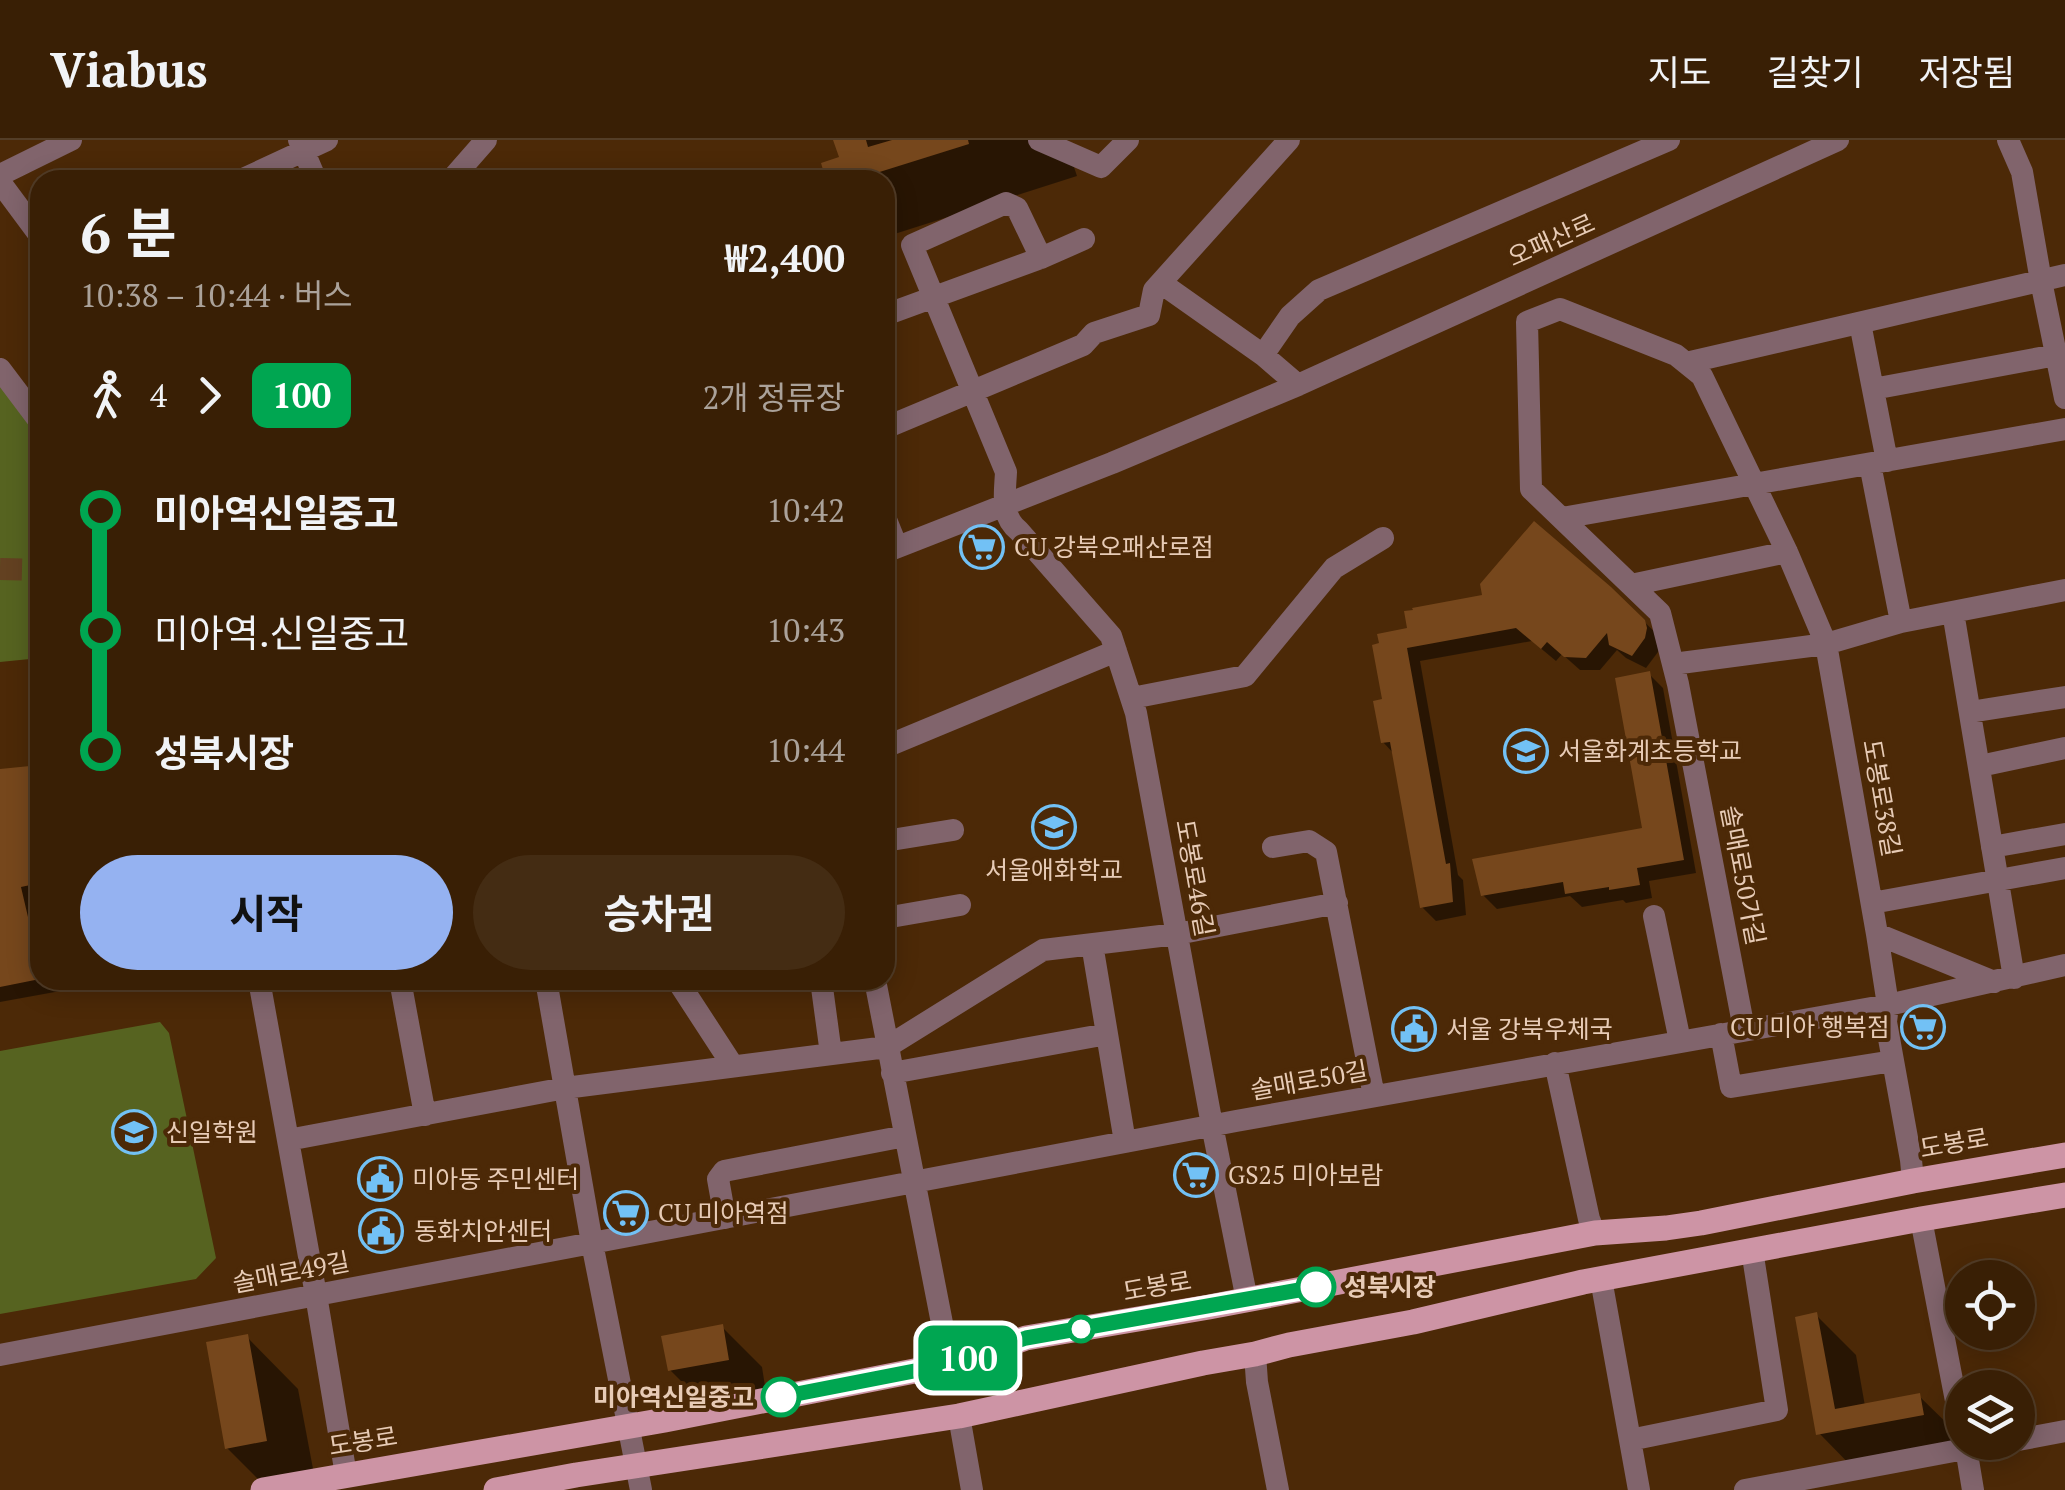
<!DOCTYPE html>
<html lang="ko">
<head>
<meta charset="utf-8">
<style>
  body { margin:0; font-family:"PT Serif","Noto Sans KR",serif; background:#442c13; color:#f1f3f6; height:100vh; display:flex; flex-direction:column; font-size:38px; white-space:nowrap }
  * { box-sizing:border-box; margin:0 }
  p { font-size:32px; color:#aba29a }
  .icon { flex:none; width:55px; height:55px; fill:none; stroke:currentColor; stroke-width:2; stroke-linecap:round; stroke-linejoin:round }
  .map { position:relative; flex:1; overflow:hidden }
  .details { position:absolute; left:30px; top:30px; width:865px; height:820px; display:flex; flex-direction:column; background:#391f05; border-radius:30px; box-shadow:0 5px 25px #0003,0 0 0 2px #533d27 }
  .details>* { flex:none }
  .badge { padding:0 20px; border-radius:15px; font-size:35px; line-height:65px }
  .tools { position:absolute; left:1945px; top:1120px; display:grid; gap:20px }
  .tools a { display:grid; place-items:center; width:90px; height:90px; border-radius:50%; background:#391f05; box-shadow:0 5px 25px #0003,0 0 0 2px #533d27; font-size:50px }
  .map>.badge { position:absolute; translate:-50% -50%; box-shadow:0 0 0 5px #fff }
  .legs { display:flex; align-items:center; gap:15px; height:110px; padding:0 50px; font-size:32px }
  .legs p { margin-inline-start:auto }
  .headline { display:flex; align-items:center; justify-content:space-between; height:170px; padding:0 50px }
  h1 { font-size:55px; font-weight:700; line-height:75px }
  .cta { display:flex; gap:20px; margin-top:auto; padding:20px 50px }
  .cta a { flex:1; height:115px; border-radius:60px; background:#95b2f1; color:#111; font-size:40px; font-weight:700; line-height:115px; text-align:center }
  .cta a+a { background:#442c13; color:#f1f3f6 }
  ul { padding:0 50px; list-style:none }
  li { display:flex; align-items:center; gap:35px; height:120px; font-size:38px }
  li i { display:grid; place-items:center; width:15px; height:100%; margin:0 12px; background:currentColor }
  li i::after { content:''; width:25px; height:25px; margin:-12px; border:8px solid; border-radius:50%; background:#391f05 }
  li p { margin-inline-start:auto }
  li:first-child i { background:linear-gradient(#0000 50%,currentColor 0) }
  li:last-child i { background:linear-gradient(currentColor 50%,#0000 0) }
  header { display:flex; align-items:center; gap:60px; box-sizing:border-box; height:140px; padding:0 50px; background:#391f05; border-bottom:2px solid #533d27 }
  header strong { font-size:48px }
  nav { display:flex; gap:55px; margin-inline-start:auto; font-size:35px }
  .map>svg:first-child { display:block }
</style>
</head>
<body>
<header>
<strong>Viabus</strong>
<nav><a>지도</a><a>길찾기</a><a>저장됨</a></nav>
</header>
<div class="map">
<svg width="2065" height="1350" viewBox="0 0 2065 1350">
  <rect width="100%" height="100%" fill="#4c2907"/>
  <path fill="#566320" d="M0 242 40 295V518L0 522Z
    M160 882 169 893 216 1118 196 1139 0 1174V911Z"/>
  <path fill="#0007" d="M836 0H1061L1067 6 1077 36 885 97V40H829L842 19Z
    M1609 448 1659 496 1658 512 1646 528 1626 518 1617 510 1600 530H1580L1562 514 1556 521 1532 501 1420 521 1458 735 1463 740 1466 775 1436 781 1422 767 1394 614 1383 602 1385 561 1375 506Z
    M1649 534 1663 548 1696 733 1649 741 1652 758 1626 763 1623 760 1582 767 1570 756 1497 769 1483 755 1645 690Z
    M40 628V759L34 760 37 777H40V840H121L0 862V632Z
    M1816 1175 1856 1215 1865 1266 1919 1256 1959 1295 1962 1314 1858 1333 1819 1293Z
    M722 1187 762 1227 767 1259 710 1270 670 1230Z
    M247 1197 298 1249 317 1350H269L227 1308Z"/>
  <path fill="#76471c" d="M833 0H866L868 7 892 0H968L969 4 854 40H826L821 23 839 17Z
    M1534 381 1611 447 1645 480 1647 488 1645 498 1632 516 1609 505 1607 493 1586 518 1564 517 1547 502 1541 509 1516 488 1407 508 1446 724 1450 723 1453 762 1420 768 1390 602 1381 603 1373 561 1382 559 1372 505 1379 503 1377 494 1407 488 1404 471 1413 470 1412 468 1482 455 1480 444Z
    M1650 531 1684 720 1637 728 1640 745 1609 750V747L1565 754 1563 742 1481 756 1472 719 1642 688 1615 538Z
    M40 625V743L21 747 28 777 40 774V839L0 847V629Z
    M1817 1172 1835 1269 1920 1253 1924 1275 1816 1295 1795 1177Z
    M723 1184 729 1220 668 1231 661 1196Z
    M248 1194 267 1301 225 1309 206 1202Z"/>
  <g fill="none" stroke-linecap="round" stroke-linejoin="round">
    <path stroke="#634121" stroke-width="22" stroke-dasharray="22 11" stroke-linecap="butt" d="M0 429 40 430"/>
    <path stroke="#81646c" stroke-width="22" d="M299 0 316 40
      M1039 0 1101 27 1128 0
      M2008 0 2022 32 2041 141 2065 258
      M0 35 71 0
      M241 40 327 0
      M451 40 486 0
      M0 42 40 96
      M1041 118 1017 68 1006 63 912 105 1006 332C1005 354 1000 376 1019 391L1111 496 1136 573 1212 985 1247 1160
      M1161 143 1263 215 1298 245
      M885 175 1041 118 1084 99
      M1860 183 1887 321
      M1263 215 1290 176 1319 150 1669 0
      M1686 223 2065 135
      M0 229 40 282
      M1873 249 2056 215
      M885 288 1083 205 1094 193 1149 175 1154 150 1289 0
      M1870 324 1901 482
      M885 377 897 407
      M1562 378 2065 289
      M885 412 1112 323 1298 245 1838 0
      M1631 445 1787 412
      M1953 472 2014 838
      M1673 524 1826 504 1901 482 2065 450
      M1132 558 1245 536 1334 428 1383 398
      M1970 572 2065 557
      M885 607 1116 511
      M1980 626 2065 608
      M885 701 953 690
      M1273 707 1309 701 1326 712 1374 956
      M1992 707 2065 694
      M1872 763 2065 728
      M1654 776 1680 901
      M885 778 960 765
      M1877 794 1994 842
      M1092 804 1125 1002
      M259 840 316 1155 346 1335
      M400 840 425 975
      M546 840 592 1103 641 1350
      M677 840 733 926
      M821 840 831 914
      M875 840 950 1224
      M1744 889 1678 544 1660 473 1531 349 1527 182 1560 169 1676 215 1702 236 1787 412 1826 504 1877 794 1888 865 1886 882 1911 1020 1913 1041
      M1721 894 1731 947 1893 921
      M1555 923 1589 1079 1595 1093
      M892 933 1107 894
      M288 1000 565 948 887 907 1043 810 1177 794 1337 763
      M725 1078 718 1039 724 1031 905 996
      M1921 1079 1962 1292
      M1601 1139 1639 1350
      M1255 1214 1257 1242 1278 1350
      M0 1215 1236 981 1888 865 2065 825
      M959 1276 972 1350
      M1630 1300 1777 1270 1752 1110
      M2018 1300 2065 1291
      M1965 1302 1973 1350
      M1745 1350 2002 1302"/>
    <path stroke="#cd94a5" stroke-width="25" d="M263 1350 665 1280 950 1224 1026 1198 1209 1167 1595 1093 1666 1088 1701 1083 1913 1041 2065 1015
      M496 1350 576 1335 959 1276 1203 1223 1255 1214 1289 1205 1413 1182 1583 1142 1921 1079 2065 1055"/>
  </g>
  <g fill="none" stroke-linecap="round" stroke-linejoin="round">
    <g stroke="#fff" stroke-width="22">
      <path id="line-1" d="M781 1257 950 1224 1026 1198 1316 1147"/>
    </g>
    <use href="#line-1" stroke="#00a651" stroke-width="15"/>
  </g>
  <defs>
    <g id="supermarket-ring" transform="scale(2.25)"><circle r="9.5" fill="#4c2907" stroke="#72c1f5" stroke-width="1.5"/><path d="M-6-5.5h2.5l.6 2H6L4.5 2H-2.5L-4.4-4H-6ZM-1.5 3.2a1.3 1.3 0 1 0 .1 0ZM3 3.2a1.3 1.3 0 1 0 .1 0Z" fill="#72c1f5"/></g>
    <g id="school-ring" transform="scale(2.25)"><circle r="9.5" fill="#4c2907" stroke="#72c1f5" stroke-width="1.5"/><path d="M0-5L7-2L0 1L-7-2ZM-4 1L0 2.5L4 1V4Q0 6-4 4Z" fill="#72c1f5"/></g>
    <g id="civic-ring" transform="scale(2.25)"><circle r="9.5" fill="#4c2907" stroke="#72c1f5" stroke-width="1.5"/><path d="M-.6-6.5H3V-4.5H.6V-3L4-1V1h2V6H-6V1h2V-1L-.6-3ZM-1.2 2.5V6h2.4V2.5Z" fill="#72c1f5"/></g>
  </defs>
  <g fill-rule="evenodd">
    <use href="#supermarket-ring" x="982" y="407"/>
    <use href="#school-ring" x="1526" y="611"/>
    <use href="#school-ring" x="1054" y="687"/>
    <use href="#supermarket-ring" x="1923" y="887"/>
    <use href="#civic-ring" x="1414" y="889"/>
    <use href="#school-ring" x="134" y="992"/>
    <use href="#supermarket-ring" x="1196" y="1035"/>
    <use href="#civic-ring" x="380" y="1039"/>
    <use href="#supermarket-ring" x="626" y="1073"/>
    <use href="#civic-ring" x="381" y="1091"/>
  </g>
  <g fill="#fff" stroke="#00a651" stroke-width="5">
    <circle cx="1316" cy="1147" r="18"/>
    <circle cx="1081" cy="1189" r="12"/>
    <circle cx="781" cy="1257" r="18"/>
  </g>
  <g text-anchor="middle" stroke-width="8" stroke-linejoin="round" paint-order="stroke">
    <g font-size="25" fill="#e7cbb6" stroke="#4c2907">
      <text transform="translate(1551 100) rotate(-24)" y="9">오패산로</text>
      <text transform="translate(1882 658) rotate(80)" y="9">도봉로38길</text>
      <text transform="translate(1743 735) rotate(79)" y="9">솔매로50가길</text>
      <text transform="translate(1195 738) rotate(80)" y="9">도봉로46길</text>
      <text transform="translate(1309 940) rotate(-10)" y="9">솔매로50길</text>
      <text transform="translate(1954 1003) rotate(-10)" y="9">도봉로</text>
      <text transform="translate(291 1132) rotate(-11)" y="9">솔매로49길</text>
      <text transform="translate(1157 1146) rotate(-10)" y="9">도봉로</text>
      <text transform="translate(363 1301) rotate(-9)" y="9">도봉로</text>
    </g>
    <g font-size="25" fill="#e7cbb6" stroke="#4c2907" text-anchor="start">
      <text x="1014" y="416">CU 강북오패산로점</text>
      <text x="1558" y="620">서울화계초등학교</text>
      <text x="1054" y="739" text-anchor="middle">서울애화학교</text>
      <text x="1890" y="896" text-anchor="end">CU 미아 행복점</text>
      <text x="1446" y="898">서울 강북우체국</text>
      <text x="166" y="1001">신일학원</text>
      <text x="1228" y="1044">GS25 미아보람</text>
      <text x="412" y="1048">미아동 주민센터</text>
      <text x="658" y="1082">CU 미아역점</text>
      <text x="414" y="1100">동화치안센터</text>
    </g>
    <g font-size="25" font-weight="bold" fill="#e7cbb6" stroke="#4c2907" text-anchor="start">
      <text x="1344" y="1156">성북시장</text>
      <text x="754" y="1266" text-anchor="end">미아역신일중고</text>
    </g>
  </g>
</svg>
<div class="tools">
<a><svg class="icon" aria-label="locate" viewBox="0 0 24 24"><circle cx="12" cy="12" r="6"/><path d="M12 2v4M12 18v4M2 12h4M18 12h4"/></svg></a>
<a><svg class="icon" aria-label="layers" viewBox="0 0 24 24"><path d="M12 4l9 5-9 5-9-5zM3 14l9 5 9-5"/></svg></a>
</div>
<b class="badge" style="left:968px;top:1218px;background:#00a651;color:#fff">100</b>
<section class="details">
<div class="headline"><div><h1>6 분</h1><p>10:38 – 10:44 · 버스</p></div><b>₩2,400</b></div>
<div class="legs"><svg class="icon" aria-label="walk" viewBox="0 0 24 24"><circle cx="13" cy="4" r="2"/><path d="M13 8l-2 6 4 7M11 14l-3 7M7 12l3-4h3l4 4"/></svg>4<svg class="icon" aria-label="forward" viewBox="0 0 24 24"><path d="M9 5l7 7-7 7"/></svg><b class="badge" style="background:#00a651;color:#fff">100</b><p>2개 정류장</p></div>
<ul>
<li><i style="color:#00a651"></i><b>미아역신일중고</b><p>10:42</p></li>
<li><i style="color:#00a651"></i><span>미아역.신일중고</span><p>10:43</p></li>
<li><i style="color:#00a651"></i><b>성북시장</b><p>10:44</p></li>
</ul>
<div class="cta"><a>시작</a><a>승차권</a></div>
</section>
</div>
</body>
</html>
